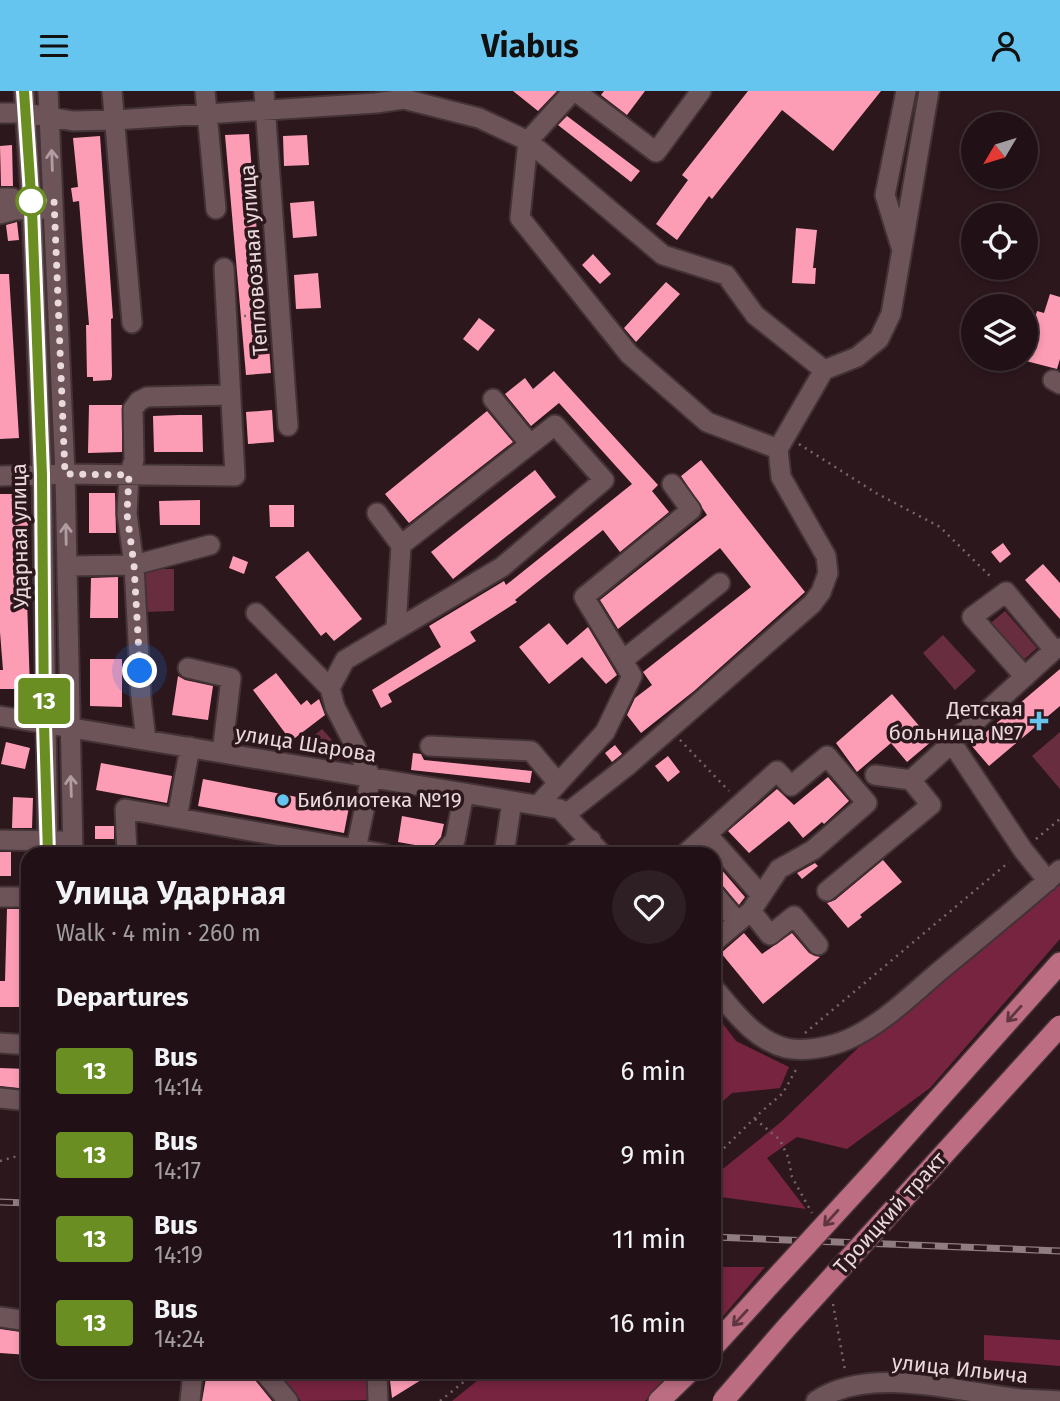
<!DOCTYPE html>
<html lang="en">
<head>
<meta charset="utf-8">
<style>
  body { margin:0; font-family:"Fira Sans",sans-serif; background:#2d1f23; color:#f1f3f6; height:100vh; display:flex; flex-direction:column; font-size:26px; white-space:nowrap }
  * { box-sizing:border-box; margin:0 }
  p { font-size:23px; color:#a29da1 }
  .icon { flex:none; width:38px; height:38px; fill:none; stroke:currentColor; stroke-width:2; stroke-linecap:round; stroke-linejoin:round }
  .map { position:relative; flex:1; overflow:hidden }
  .details { position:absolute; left:21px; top:756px; width:700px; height:532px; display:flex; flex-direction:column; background:#211116; border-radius:21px; box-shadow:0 4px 10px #0003,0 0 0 2px #3e3135 }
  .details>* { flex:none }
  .badge { padding:0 14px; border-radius:5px; font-size:24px; line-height:46px }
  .needle { width:46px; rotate:232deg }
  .tools { position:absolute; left:961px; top:21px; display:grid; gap:14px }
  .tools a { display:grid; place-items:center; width:77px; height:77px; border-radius:50%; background:#211116; box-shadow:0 4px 10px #0003,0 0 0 2px #3e3135; font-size:35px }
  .you { position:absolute; width:35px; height:35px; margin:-18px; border:5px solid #fff; border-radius:50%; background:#1a73e8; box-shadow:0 0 0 10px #1a73e833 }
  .map>.badge { position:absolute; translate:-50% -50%; box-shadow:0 0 0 4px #fff }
  h2 { padding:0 35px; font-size:26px; line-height:63px }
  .round { display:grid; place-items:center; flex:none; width:74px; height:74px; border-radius:37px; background:#2d1f23 }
  .head { display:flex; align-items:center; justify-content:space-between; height:119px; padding:0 35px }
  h1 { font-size:33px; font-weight:700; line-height:52px }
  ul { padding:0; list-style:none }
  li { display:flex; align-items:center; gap:21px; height:84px; padding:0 35px }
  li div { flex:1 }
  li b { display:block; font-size:26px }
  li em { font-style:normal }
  li .badge { min-width:77px; font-weight:700; text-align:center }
  header { display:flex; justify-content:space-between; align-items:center; height:91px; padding:0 35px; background:#65c5ee; color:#111; font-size:32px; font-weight:700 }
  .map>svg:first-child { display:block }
</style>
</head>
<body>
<header><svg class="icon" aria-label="menu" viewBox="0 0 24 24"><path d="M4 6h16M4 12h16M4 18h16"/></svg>Viabus<svg class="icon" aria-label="person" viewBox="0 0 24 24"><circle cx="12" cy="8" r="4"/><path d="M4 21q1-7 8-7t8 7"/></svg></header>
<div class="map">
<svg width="1060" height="1310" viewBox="0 0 1060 1310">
  <rect width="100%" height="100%" fill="#2c171d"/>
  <path fill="#682d3e" d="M144 478H174V520L145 521Z
    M1005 520 1037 557 1018 574 986 536Z
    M943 544 976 580 955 599 923 562Z
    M322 638 343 661 339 669 297 658Z
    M1060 641V698L1032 665Z"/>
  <path fill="#76243f" d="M1060 790V848L930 997 847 1058 797 1046 767 1067 806 1118 714 1105V1085L781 1031 863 952Z
    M714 921 736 950 789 976 780 997 732 1002 714 1018Z
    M714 1176H765L714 1236Z
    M984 1244 1060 1249V1275L984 1269Z
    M280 1281H366L370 1309 301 1310 280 1286Z
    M488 1281H675L645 1310H452Z"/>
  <path fill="#fd9db5" d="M513 0H557L538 20Z
    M604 0H645L627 24 601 4Z
    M748 0H881L833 60 782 19 712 108 709 105 677 149 656 133 688 89 682 84Z
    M567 25 640 80 631 91 558 34Z
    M249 43 264 229H267L271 282 246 284 225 44Z
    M307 44 309 74 284 75 283 45Z
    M100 45 113 227 111 228 112 285 111 289 93 290V286H87L86 234H89L79 110 73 111 71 97 78 96 73 47Z
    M12 54 13 95H1L0 55Z
    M314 110 317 145 293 147 290 112Z
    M17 131 19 149 8 150 6 134Z
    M796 137 817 139 813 177H816L815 193 792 192Z
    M593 163 611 183 600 193 582 174Z
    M318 182 321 217 296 218 294 184Z
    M0 183H9L19 347 0 348Z
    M666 191 680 203 636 251 624 237Z
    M1050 203 1060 206V268L1057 278 1026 270V257L1037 220 1044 222Z
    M479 227 495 239 478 260 463 248Z
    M554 280 658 394 652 400 669 421 620 461 603 439 515 509 517 511 470 541 476 550 388 603 392 611 381 617 372 599 441 556 429 535 504 490 506 494 632 393 559 312 531 335 505 303 525 287 533 298Z
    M89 314H122V361L88 362Z
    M272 319 274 351 248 353 246 321Z
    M487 320 513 351 409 432 385 403Z
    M179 324H202L203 361H154L153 325Z
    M701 369 805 501 694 600 641 642 627 624 635 607 652 594 643 581 751 496 720 457 618 538 600 509 707 424 681 385Z
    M535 379 556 406 453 488 431 461Z
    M89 402H115L116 442H89Z
    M0 403H27L29 479H26L30 598H0V579H3L0 541Z
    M200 409V434H160L159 410Z
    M269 414H294V436H270Z
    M1003 452 1011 463 1000 472 991 461Z
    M308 460 362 528 334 550 326 541 321 545 275 486Z
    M233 465 248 471 244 483 229 477Z
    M1043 473 1060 492V528L1025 489Z
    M118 486V527H90L91 487Z
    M549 532 567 554 588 536 617 584 606 593 582 566 549 593 519 556Z
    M90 568H122V616L90 615Z
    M1060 578V615L989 675 971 654Z
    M276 582 301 614 307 609 311 614 319 608 325 624 291 650 253 599Z
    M178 585 185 589 213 595 208 629 172 624Z
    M892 603 932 650 907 671 891 652 857 681 836 652Z
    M6 651 30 657 25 678 1 673Z
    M615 654 622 663 612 671 605 662Z
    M413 662 421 663 424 669 532 680 530 692 411 679Z
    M668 665 680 681 668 691 655 675Z
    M101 672 172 685 167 712 96 699Z
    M828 686 849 710 824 733 822 731 803 747 789 730 749 762 728 740 777 698 794 714Z
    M203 688 349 716 344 742 198 715Z
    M13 706 33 707 32 737H12Z
    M402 725 444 733 441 746 432 757 398 751Z
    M95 735H114V748H95Z
    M0 761H11V785H0Z
    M883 769 902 791 860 824 862 826 848 837 827 812 835 809Z
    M714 770 745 806 739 814 723 795 714 791Z
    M815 772 818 775 802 788 797 782Z
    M7 818H28V916H0V890H5Z
    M744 842 762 863 792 842 809 862 820 866 763 913 721 862Z
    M0 977 28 978V998L0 995Z
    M0 1238 28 1242V1264L0 1262Z
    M207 1281H252L255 1289 272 1310H202Z
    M389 1281H434L392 1307Z"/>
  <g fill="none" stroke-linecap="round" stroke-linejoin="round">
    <g stroke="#433236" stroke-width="23">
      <path id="minor" d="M24 0 32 118 42 384 48 763
        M48 0 65 383 73 763
        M112 0 132 232
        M205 0 216 118
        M264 0 288 335
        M573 0 528 50 520 127 629 263 707 331 778 358
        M575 0 656 61 701 0
        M0 22H26L73 30 115 29 376 12 404 8 479 27 528 50 663 164 726 184 755 224 824 279
        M0 107H12L31 118
        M0 123 15 119 44 118
        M901 156 885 104 906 0
        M1053 289 1060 293
        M493 308 530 353
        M0 385 65 383 235 385 224 177
        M377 422 401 454
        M67 475 134 474 210 454
        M256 522 330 597
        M623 569 720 492
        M188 577 231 587 222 662
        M1025 586 972 526 1006 501 1054 559
        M0 625 560 718 602 763
        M146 649 141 607 134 474 127 423 129 384 134 369 133 318 139 310 147 306 230 304
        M952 652 1023 759 1048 790
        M430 655 531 660 558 692
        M875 684 911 689 1054 559 1060 557
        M538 714 605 641 632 585 584 506 691 419 672 393
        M566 723 627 675 812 513 821 501 828 482 826 465 781 386 778 358 824 279 857 266 879 248 891 223 929 0
        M177 727 190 656
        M707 743 761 804
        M0 749 61 750
        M356 758 371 686 335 616 330 597 345 569 502 476 604 389 555 334 401 454 396 537
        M127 763 125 718 384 763
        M443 763 455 749 464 702
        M504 763 512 710
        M572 763 591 749
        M685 763 777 680 791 695 827 665 867 712 813 759 779 778 751 820 714 851
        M827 800 931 714 911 689
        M714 803 738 831
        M0 806H28
        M751 820 770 844 794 825 818 854
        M714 897C734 920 754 949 786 957 805 961 831 956 849 948 884 932 912 903 942 878 981 846 1021 813 1060 779
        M0 952 28 954
        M0 1007 28 1010
        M0 1226 28 1230
        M264 1281 288 1310
        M377 1281 378 1310
        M190 1310 193 1281
        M816 1310C870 1273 962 1302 1022 1308 1035 1309 1047 1309 1060 1310"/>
    </g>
    <g stroke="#433236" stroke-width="24">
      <path id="major" d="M877 1077 1060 872
        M714 1255 765 1199
        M659 1310 689 1281"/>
    </g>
    <path stroke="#79666b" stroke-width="2.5" stroke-dasharray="2 5" stroke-linecap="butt" d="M244 225 265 223
      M799 353 876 402 940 436 993 488
      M680 649 729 700
      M1036 748 1060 728
      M805 942 1009 771
      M755 1028 780 1049 788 1066 792 1086 812 1122
      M714 1067 762 1020 783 1002 798 975
      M0 1070 28 1062
      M833 1213 845 1279
      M440 1310 476 1281"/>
    <use href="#minor" stroke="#6d5459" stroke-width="19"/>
    <use href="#major" stroke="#bc6d82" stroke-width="21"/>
    <g stroke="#8f7d82" stroke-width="7">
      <path id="rail" d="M0 1111 28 1112
        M714 1146 1060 1160"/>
    </g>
    <use href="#rail" stroke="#2c171d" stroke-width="4.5" stroke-dasharray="13" stroke-linecap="butt"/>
    <g stroke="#433236" stroke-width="24" stroke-linecap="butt">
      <path id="major-bridge" d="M765 1199 877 1077
        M723 1310 787 1236 1060 935"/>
    </g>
    <use href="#major-bridge" stroke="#bc6d82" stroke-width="21"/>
  </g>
  <defs><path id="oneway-shaft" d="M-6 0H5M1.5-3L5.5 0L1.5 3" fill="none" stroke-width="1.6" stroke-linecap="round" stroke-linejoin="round" transform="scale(1.75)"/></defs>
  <g stroke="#b19da1">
    <use href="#oneway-shaft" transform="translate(52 69) rotate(-92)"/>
    <use href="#oneway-shaft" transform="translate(66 443) rotate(-91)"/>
    <use href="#oneway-shaft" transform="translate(71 695) rotate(-92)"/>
  </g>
  <g stroke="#5e3540">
    <use href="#oneway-shaft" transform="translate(1014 923) rotate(132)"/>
    <use href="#oneway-shaft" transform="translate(831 1127) rotate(132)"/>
    <use href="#oneway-shaft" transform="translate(740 1227) rotate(133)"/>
  </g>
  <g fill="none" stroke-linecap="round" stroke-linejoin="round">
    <g stroke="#fff" stroke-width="16">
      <path id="line" d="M24 0 32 118 42 384 44 633 48 763"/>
    </g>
    <use href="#line" stroke="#6b8e23" stroke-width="10"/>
    <path stroke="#e9d9dc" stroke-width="7" stroke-dasharray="0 12.6" d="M31 110 54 109 65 383 129 384 127 423 134 474 140 580"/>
  </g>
  <circle fill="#fff" stroke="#6b8e23" stroke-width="3.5" cx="31" cy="110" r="14"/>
  <g fill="#65c5ee" stroke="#2c171d" stroke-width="2.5">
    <path d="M1035.5 619.5h7v7h7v7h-7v7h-7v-7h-7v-7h7z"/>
    <circle cx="283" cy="709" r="7"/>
  </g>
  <g text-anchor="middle" stroke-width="7" stroke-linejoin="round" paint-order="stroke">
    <g font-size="21" fill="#e9d9dc" stroke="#2c171d">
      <text transform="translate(254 169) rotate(-94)" y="7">Тепловозная улица</text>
      <text transform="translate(20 445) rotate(-91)" y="7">Ударная улица</text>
      <text transform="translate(306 653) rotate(9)" y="7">улица Шарова</text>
      <text transform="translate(890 1122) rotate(-48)" y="7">Троицкий тракт</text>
      <text transform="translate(960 1278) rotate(6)" y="7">улица Ильича</text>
    </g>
    <g font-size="21" fill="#e9d9dc" stroke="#2c171d" text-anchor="end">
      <text x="1023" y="625">Детская<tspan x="1023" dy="24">больница №7</tspan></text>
      <text x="297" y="716" text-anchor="start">Библиотека №19</text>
    </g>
  </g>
</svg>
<div class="tools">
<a><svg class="needle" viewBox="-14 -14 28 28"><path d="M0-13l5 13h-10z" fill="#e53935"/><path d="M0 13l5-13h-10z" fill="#a29da1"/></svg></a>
<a><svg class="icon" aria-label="locate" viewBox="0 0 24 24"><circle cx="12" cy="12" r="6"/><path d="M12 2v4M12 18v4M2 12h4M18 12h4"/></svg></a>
<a><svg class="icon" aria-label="layers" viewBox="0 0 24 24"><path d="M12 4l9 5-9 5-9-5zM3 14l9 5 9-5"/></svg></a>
</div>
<div class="you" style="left:140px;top:580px"></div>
<b class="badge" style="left:44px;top:610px;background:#6b8e23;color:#fff">13</b>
<section class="details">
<div class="head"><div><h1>Улица Ударная</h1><p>Walk · 4 min · 260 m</p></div><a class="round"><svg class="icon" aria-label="heart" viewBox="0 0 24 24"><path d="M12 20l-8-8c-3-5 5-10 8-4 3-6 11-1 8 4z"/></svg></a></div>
<h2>Departures</h2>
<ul>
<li><span class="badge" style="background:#6b8e23;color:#fff">13</span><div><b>Bus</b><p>14:14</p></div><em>6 min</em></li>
<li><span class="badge" style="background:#6b8e23;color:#fff">13</span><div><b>Bus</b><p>14:17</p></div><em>9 min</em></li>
<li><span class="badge" style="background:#6b8e23;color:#fff">13</span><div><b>Bus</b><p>14:19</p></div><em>11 min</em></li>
<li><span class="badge" style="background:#6b8e23;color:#fff">13</span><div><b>Bus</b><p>14:24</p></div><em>16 min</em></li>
</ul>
</section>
</div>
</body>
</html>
